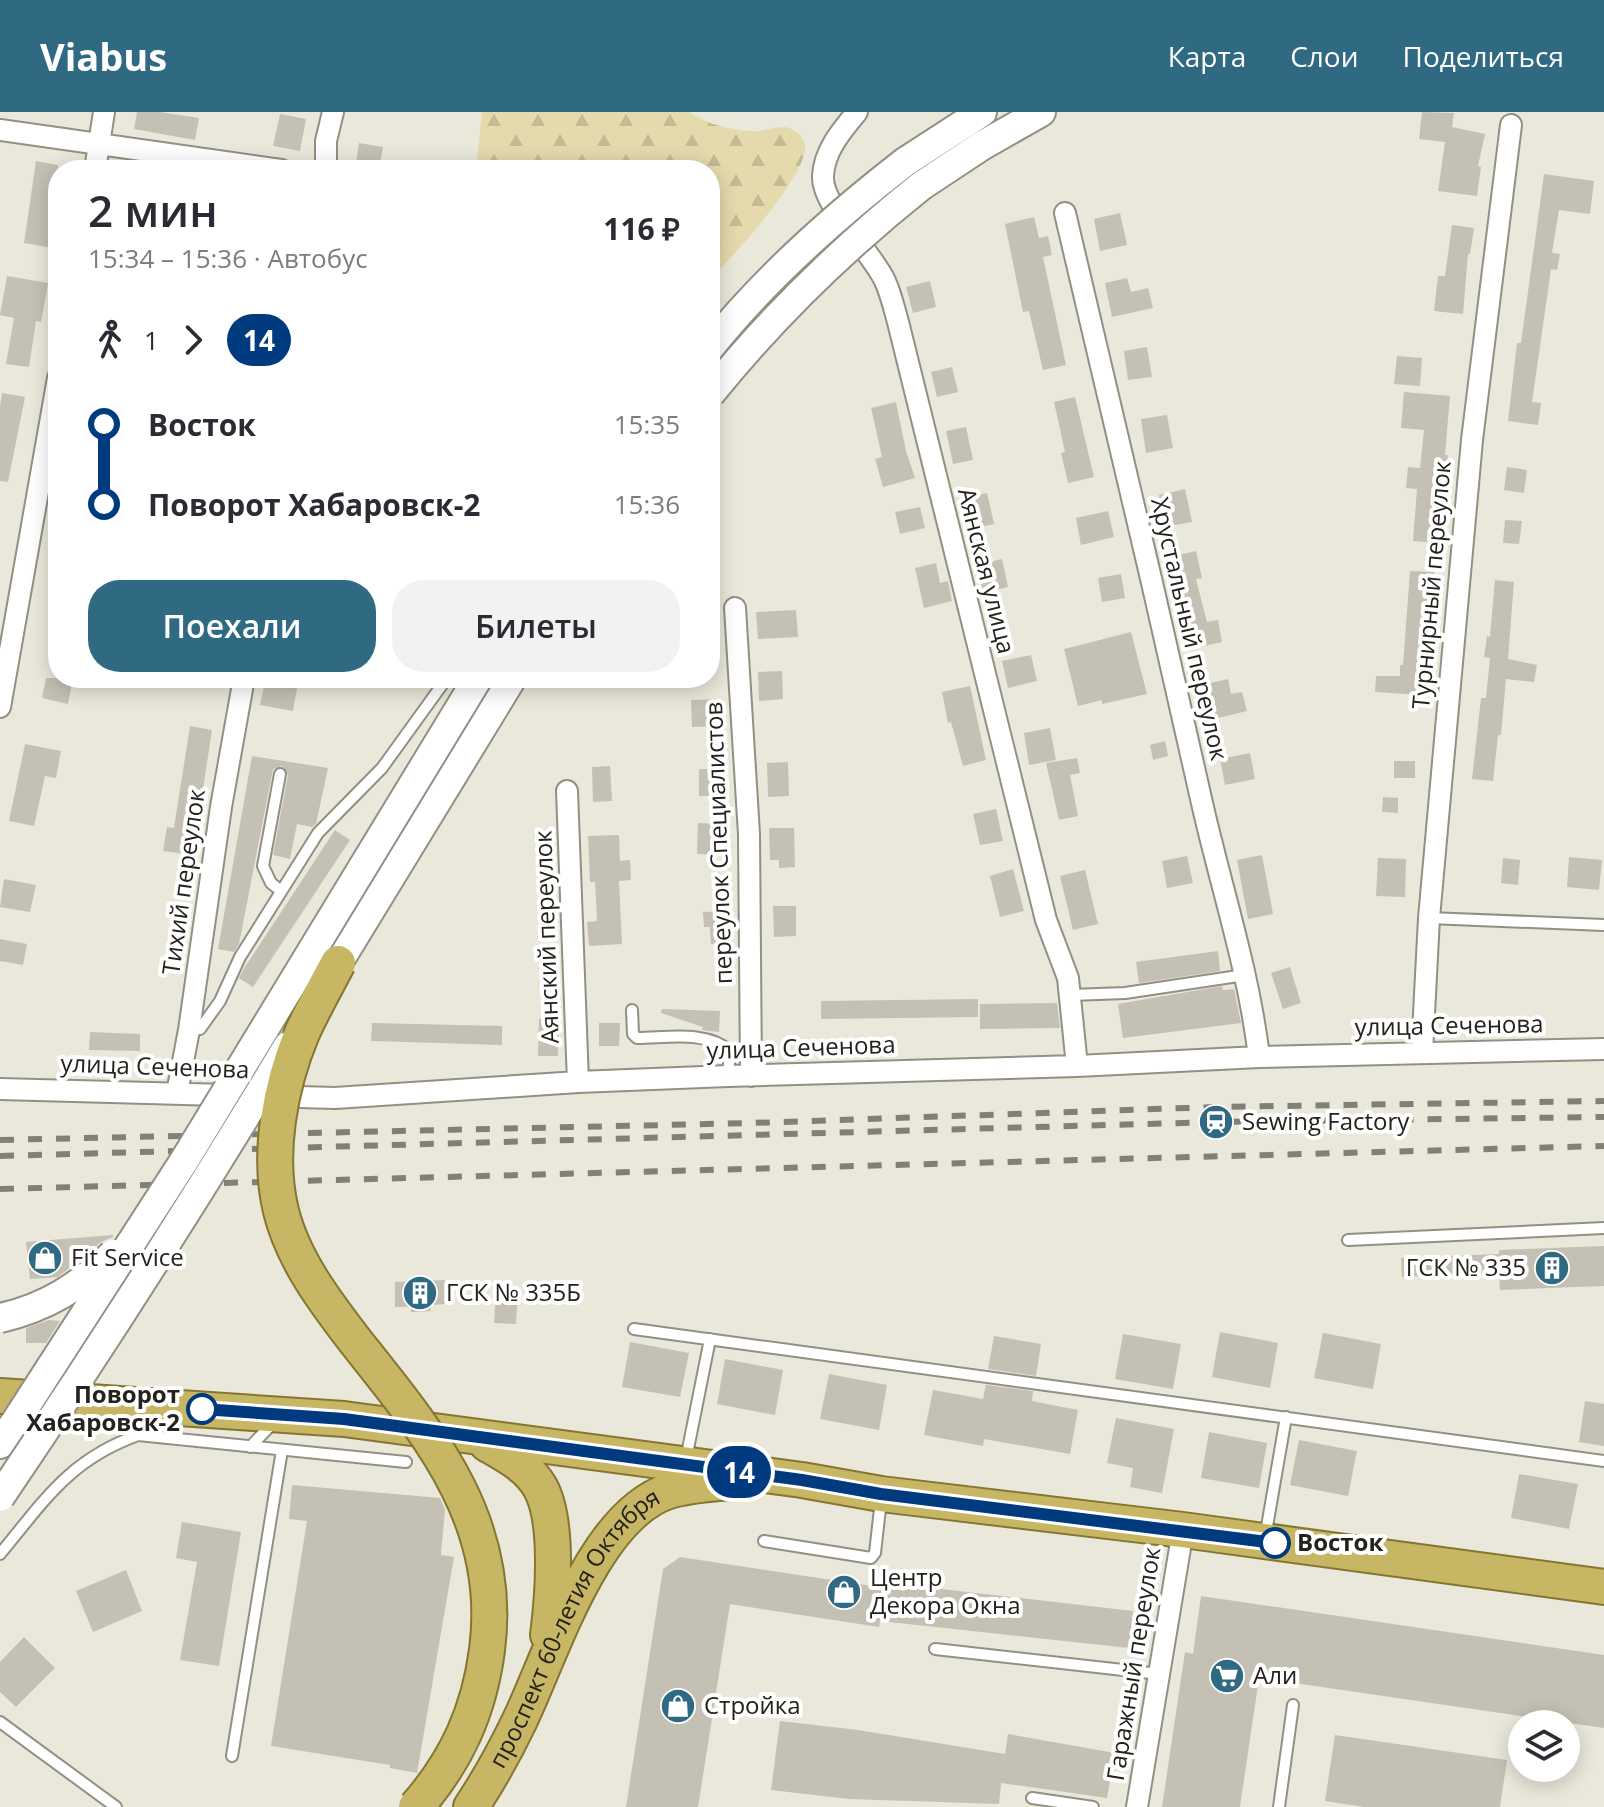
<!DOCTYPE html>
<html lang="ru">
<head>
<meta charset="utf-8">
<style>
  body { margin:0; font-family:"Open Sans",sans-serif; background:#f2f2f3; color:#2b2b33; height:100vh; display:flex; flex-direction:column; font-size:30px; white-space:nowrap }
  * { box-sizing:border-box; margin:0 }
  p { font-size:26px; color:#7c7c81 }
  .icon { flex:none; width:44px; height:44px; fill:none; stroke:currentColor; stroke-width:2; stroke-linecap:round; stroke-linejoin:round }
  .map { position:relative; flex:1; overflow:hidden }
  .panel { position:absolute; left:48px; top:48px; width:672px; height:528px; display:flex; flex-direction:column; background:#fff; border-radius:32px; box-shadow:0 4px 20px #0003 }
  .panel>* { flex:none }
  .badge { padding:0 16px; border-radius:26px; font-size:28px; line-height:52px }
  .fabs { position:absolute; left:1508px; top:1598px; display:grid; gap:16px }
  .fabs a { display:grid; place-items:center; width:72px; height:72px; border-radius:50%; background:#fff; box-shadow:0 4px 20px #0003; font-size:40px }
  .map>.badge { position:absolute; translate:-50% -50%; box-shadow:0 0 0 4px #fff }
  .legs { display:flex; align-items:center; gap:12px; height:88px; padding:0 40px; font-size:26px }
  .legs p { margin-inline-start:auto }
  .overview { display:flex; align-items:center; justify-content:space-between; height:136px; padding:0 40px }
  h1 { font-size:44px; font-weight:600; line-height:60px }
  .cta { display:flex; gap:16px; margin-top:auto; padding:16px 40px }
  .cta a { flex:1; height:92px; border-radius:32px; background:#2f6982; color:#fff; font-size:32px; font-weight:600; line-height:92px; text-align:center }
  .cta a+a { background:#f2f2f3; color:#2b2b33 }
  ul { padding:0 40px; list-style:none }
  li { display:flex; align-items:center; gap:28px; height:80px; font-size:30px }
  li i { display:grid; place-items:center; width:12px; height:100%; margin:0 10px; background:currentColor }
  li i::after { content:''; width:20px; height:20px; margin:-10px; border:6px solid; border-radius:50%; background:#fff }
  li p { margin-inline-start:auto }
  li:first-child i { background:linear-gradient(#0000 50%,currentColor 0) }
  li:last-child i { background:linear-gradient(currentColor 50%,#0000 0) }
  header { display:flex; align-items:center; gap:48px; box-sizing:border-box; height:112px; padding:0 40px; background:#2f6982; color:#fff }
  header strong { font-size:38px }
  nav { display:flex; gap:44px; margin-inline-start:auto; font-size:28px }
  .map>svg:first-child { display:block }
</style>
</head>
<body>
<header>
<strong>Viabus</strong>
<nav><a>Карта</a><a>Слои</a><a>Поделиться</a></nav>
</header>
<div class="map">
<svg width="1604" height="1695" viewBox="0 0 1604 1695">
  <defs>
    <pattern id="forest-firs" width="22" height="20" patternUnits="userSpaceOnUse" patternTransform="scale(2)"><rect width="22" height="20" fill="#e4daac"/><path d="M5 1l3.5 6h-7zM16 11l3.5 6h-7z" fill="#c3bb94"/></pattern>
  </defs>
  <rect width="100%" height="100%" fill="#eae8da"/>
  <path fill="url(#forest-firs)" d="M482 0H689C708 13 736 20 759 19 769 18 781 13 789 16 796 19 804 25 805 33 809 61 732 147 710 166V58H476Z"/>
  <path fill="#c4c1b4" d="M137 0H160L199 6 195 28 134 17Z
    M1422 0 1454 1 1452 15 1485 22 1478 54 1481 55 1477 84 1438 79 1445 30 1419 27Z
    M280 2 306 7 300 39 273 34Z
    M359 31 383 35 379 58H355Z
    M36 49 58 53V78L48 135 24 131Z
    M1544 62 1594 69 1590 102 1559 98 1552 141 1560 142 1557 158 1551 157 1532 290 1541 291 1538 313 1508 309 1517 231H1521Z
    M1120 101 1127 133 1100 139 1094 107Z
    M1034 105 1039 126 1048 124 1052 143 1043 145 1066 253 1043 258 1029 199 1023 200 1005 112Z
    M1452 113 1474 116 1470 142H1468L1463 202 1434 199 1438 164H1445Z
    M7 164 48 171 41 210 36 209 29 255 6 252 14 206 0 203Z
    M1127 166 1131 180 1148 176 1153 196 1112 205 1105 171Z
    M930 169 936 195 913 201 906 175Z
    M1147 235 1152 265 1128 268 1124 239Z
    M1397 244 1422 246 1420 274 1394 272Z
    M952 255 958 280 937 285 931 260Z
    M1404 280 1450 284 1445 343H1448L1438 431 1413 429 1417 377 1406 376 1408 355 1420 356 1424 318 1401 316Z
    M2 281 25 285 8 370 0 369V295Z
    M1075 285 1094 365 1068 371 1061 341 1065 340 1054 290Z
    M896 290 906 339 915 366 883 375 875 347 882 345 871 296Z
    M1167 303 1173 336 1146 341 1141 307Z
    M966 315 973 348 953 352 946 319Z
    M1507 355 1527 358 1524 381 1504 378Z
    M1185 377 1192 410 1165 415 1159 383Z
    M987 381 994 412 967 418 960 387Z
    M920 395 925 416 900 422 895 400Z
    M1108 399 1114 425 1081 433 1076 406Z
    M1505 408 1522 409 1519 432 1503 431Z
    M1196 439 1202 466 1196 467 1207 510 1218 508 1222 530 1195 536 1188 503 1178 506 1174 490 1183 487 1174 444Z
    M1002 447 1008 475 983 481 977 453Z
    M936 451 940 471 948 469 952 489 924 496 915 456Z
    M1410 459 1434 460 1422 583 1375 580 1376 564H1400V553H1403Z
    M1121 462 1125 486 1102 490 1098 466Z
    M1495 468 1514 470 1508 547 1537 553 1534 570 1506 567 1501 623H1498L1493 669 1472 667 1481 586H1486L1490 546 1484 545 1487 524 1490 525Z
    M796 498 798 525 758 527 756 500Z
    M1131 520 1147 582 1102 592V588L1078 594 1064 537Z
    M1031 543 1037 569 1008 576 1002 549Z
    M782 559 783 587 759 589 758 560Z
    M46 566H73L68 592 42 586Z
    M1228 567 1231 582 1242 580 1247 599 1214 607 1206 572Z
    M265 570 297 576 293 599 260 593Z
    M970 574 986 648 963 654 951 610 948 611 942 580Z
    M718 587 719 614 692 615 691 588Z
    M190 614 212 618 193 743 163 739 167 715 174 716Z
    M1050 616 1056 648 1029 653 1024 621Z
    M1165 629 1168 644 1153 648 1150 633Z
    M25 632 61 639 56 666 45 664 34 714 9 709Z
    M1250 641 1255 667 1225 673 1220 647Z
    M252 644 328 656 316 712 312 715 297 712 290 747 273 743 288 663 282 654 273 657 239 832 234 840 218 837Z
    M1077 646 1080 661 1070 663 1078 704 1059 708 1046 651Z
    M1394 649H1415V666H1394Z
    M788 650 789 684 768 685 767 651Z
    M610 654 612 689 593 690 592 655Z
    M699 657H722V684H699Z
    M1383 685 1398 686V701L1382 700Z
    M996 697 1003 729 980 733 973 702Z
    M698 711 726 712 725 736H719L718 743 697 742Z
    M769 716H794L795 755 779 756V748H770Z
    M335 718 350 728 253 875 239 866 243 858Z
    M619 723 620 749 630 748 631 768 619 769 622 832 589 834 587 810 597 809 595 770H590L588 724Z
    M1262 743 1273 802 1248 807 1237 748Z
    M1187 744 1193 771 1167 776 1162 749Z
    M1569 745 1602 748 1599 778 1567 775Z
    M1378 746 1406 747 1405 785 1376 784Z
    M1503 746 1520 748 1518 773 1501 771Z
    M1013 757 1024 799 1000 805 990 764Z
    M1085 758 1098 812 1073 818 1060 764Z
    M4 767 36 773 30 800 0 795Z
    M773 794H796V824L774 825Z
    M729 799 730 831 711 832 710 815H704L703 800Z
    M0 827 27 832 23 853 0 849Z
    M1218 839 1220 859 1139 871 1136 850Z
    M1290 855 1301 891 1283 897 1271 861Z
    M1222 874 1223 878 1234 877 1241 911 1123 926 1118 892Z
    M978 887V905L821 907V889Z
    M1057 891 1060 916 980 917V892Z
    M662 897 720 899 719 920 702 918 703 915 661 901Z
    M539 907 559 908 558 944H538Z
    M372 911 502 914V933L371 929Z
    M599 911H620L619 934H599Z
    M90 920 140 922V939L89 938Z
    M113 1123V1125L101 1130 58 1165 30 1167 26 1130Z
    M1604 1134V1174L1500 1178 1499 1160 1402 1165 1401 1146 1499 1142V1138Z
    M445 1168 446 1192 431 1193V1199L411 1200V1195H395V1170Z
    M496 1177 518 1178 516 1212 494 1211Z
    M49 1208 60 1209 46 1231H26V1216Z
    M1220 1220 1278 1231 1270 1276 1212 1265Z
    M1323 1221 1381 1232 1373 1277 1314 1266Z
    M1123 1222 1181 1232 1173 1277 1115 1267Z
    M994 1224 1041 1232 1036 1264 988 1257Z
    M630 1230 689 1241 680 1285 622 1275Z
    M725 1247 783 1258 775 1303 717 1292Z
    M829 1262 887 1273 879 1318 820 1307Z
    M986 1273 1033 1279 1032 1289 1078 1298 1070 1342 984 1327 983 1334 924 1323 933 1278 983 1287Z
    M1585 1289 1604 1292V1334L1579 1330Z
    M1116 1306 1174 1317 1162 1381 1130 1375 1133 1356 1107 1351Z
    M1209 1320 1267 1331 1259 1376 1201 1366Z
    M1299 1328 1357 1339 1348 1384 1290 1373Z
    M1519 1362 1578 1372 1569 1417 1511 1406Z
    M292 1373 440 1386 445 1397 441 1443 454 1445 417 1661 390 1656V1653L271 1634 307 1409 289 1407Z
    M182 1410 241 1420 219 1554 180 1548 197 1450 176 1446Z
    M680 1445 905 1479 906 1473 1133 1499 1129 1536 880 1509 879 1515 730 1492 698 1695H626L663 1457Z
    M126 1458 142 1499 93 1520 76 1479Z
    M1201 1484 1604 1543V1616L1259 1566 1240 1695H1162L1185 1540 1193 1542Z
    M24 1525 55 1556 16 1595 0 1580V1550Z
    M780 1609 858 1618 1005 1642 1008 1622 1115 1641 1107 1686 1001 1671 999 1692 849 1687 771 1678Z
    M1335 1623 1507 1648 1500 1695H1364L1325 1689Z"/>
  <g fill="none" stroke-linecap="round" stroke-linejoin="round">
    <g stroke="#928f83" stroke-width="14">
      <path id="service" d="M280 662 263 754 271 771 281 779
        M1429 806 1604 813
        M1071 883 1125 881 1245 863
        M632 898 633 922 637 926C667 926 706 918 730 939L728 964
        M189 918 200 917 220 889 240 845 318 721 382 656 447 566
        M1348 1128 1604 1116
        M634 1217 1604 1349
        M250 1335 274 1310
        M686 1347 710 1227
        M1265 1426 1286 1305
        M764 1429 871 1446 875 1441 881 1388
        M0 1442C45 1388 69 1348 138 1323L406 1350
        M935 1537 1159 1562
        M0 1610 116 1695
        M232 1644 282 1338
        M1032 1686 1093 1695
        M1279 1695 1293 1593"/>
    </g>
    <g stroke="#928f83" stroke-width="24">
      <path id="minor" d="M857 0C842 18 824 39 823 64 821 93 872 140 885 169 891 182 894 196 898 210L1046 808 1068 866 1077 954
        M0 18 281 58
        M95 58 104 0
        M326 58V29L333 0
        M1065 101C1112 297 1158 494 1202 691 1221 775 1249 859 1259 945
        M735 496 749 722 751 964
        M0 595 58 266
        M567 679 578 970
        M1422 940 1429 806 1472 328 1511 13
        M0 977 335 986 578 970 728 964 1077 954 1259 945 1604 937
        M177 981 189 918 221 695 244 566
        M1137 1695 1183 1418"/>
    </g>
    <g stroke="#928f83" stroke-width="32">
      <path id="secondary" d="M905 50 982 0
        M921 74 983 33 1041 0
        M338 851 512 566
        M0 1332 16 1309"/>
    </g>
    <g stroke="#847631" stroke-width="38">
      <g id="trunk">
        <path d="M0 1284 344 1307 802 1368 881 1382 1183 1418 1604 1475"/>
        <path d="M487 1332C506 1343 528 1354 540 1375 559 1408 553 1485 548 1523"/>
        <path id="s1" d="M471 1695C489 1668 505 1639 519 1610 551 1544 593 1403 669 1379 688 1373 710 1372 730 1370"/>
      </g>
    </g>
    <use href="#service" stroke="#fff" stroke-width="10"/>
    <use href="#minor" stroke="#fff" stroke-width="20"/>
    <use href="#secondary" stroke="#fff" stroke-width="28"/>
    <use href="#trunk" stroke="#c7b663" stroke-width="34"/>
    <path stroke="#818077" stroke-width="6" stroke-dasharray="14 14" stroke-linecap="butt" d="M0 1028 752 1011 1215 995 1604 989
      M0 1044 1216 1010 1604 1005
      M0 1077 1604 1034"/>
    <g stroke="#928f83" stroke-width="32" stroke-linecap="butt">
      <path id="secondary-bridge" d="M710 235C766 165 834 105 905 50
        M710 282C773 204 842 137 921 74
        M0 1206C46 1196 80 1174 113 1142
        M16 1309 184 1049 478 566
        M0 1385C100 1237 196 1087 288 934"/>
    </g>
    <g stroke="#847631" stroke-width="38" stroke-linecap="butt">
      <path id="trunk-bridge" d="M338 851C326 874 313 897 302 921 280 974 267 1042 281 1099 293 1148 326 1191 356 1230 430 1323 504 1410 487 1538 479 1599 457 1648 416 1695"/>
    </g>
    <use href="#secondary-bridge" stroke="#fff" stroke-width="28"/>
    <use href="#trunk-bridge" stroke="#c7b663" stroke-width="34"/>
  </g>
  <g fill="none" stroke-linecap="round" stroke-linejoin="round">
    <g stroke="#fff" stroke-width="18">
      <path id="line-1" d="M202 1297 344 1307 802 1368 881 1382 1275 1431"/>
    </g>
    <use href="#line-1" stroke="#003b80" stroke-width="12"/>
  </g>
  <defs>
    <g id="station-disc" transform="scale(1.8)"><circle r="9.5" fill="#2f6982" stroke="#fff"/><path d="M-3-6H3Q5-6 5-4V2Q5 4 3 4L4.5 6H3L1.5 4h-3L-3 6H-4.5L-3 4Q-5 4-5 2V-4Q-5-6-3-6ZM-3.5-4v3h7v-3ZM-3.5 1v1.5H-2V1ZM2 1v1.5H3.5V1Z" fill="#fff"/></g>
    <g id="shop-disc" transform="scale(1.8)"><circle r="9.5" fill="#2f6982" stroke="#fff"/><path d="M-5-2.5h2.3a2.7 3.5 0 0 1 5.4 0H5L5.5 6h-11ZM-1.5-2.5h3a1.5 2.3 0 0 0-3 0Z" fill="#fff"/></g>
    <g id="building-disc" transform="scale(1.8)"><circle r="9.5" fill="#2f6982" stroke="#fff"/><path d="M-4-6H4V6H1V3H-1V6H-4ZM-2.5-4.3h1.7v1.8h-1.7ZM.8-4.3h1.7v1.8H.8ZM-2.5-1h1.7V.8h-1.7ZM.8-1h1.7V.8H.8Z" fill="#fff"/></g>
    <g id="supermarket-disc" transform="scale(1.8)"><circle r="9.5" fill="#2f6982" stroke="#fff"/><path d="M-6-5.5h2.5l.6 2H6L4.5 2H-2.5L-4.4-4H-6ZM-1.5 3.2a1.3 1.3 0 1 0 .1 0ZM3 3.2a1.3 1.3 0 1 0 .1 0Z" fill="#fff"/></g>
  </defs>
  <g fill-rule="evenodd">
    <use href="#station-disc" x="1216" y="1010"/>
    <use href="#shop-disc" x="45" y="1146"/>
    <use href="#building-disc" x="1552" y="1156"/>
    <use href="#building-disc" x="420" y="1181"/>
    <use href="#shop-disc" x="844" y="1480"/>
    <use href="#supermarket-disc" x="1227" y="1564"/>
    <use href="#shop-disc" x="678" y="1594"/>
  </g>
  <g fill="#fff" stroke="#003b80" stroke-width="4">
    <circle cx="202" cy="1297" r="14"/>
    <circle cx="1275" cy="1431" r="14"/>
  </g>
  <g text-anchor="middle" stroke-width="8" stroke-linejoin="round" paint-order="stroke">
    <g font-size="24" fill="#23221d" stroke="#fff">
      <text transform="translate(986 459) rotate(76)" y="8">Аянская улица</text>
      <text transform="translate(1432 473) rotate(-85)" y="8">Турнирный переулок</text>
      <text transform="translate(1189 517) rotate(77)" y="8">Хрустальный переулок</text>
      <text transform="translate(719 731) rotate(-92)" y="8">переулок Специалистов</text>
      <text transform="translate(184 770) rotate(-82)" y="8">Тихий переулок</text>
      <text transform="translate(547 825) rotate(-92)" y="8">Аянский переулок</text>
      <text transform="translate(1449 914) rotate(-1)" y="8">улица Сеченова</text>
      <text transform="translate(801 936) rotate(-2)" y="8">улица Сеченова</text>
      <text transform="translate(155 955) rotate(2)" y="8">улица Сеченова</text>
      <text dy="8" stroke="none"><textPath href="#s1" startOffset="208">проспект 60-летия Октября</textPath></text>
      <text transform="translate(1134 1552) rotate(-81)" y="8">Гаражный переулок</text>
    </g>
    <g font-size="24" fill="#23221d" stroke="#fff" text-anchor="start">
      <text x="1242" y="1018">Sewing Factory</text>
      <text x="71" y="1154">Fit Service</text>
      <text x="1526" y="1164" text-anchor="end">ГСК № 335</text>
      <text x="446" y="1189">ГСК № 335Б</text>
      <text x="870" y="1474">Центр<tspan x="870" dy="28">Декора Окна</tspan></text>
      <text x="1253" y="1572">Али</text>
      <text x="704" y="1602">Стройка</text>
    </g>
    <g font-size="24" font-weight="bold" fill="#23221d" stroke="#fff" text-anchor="end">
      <text x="180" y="1291">Поворот<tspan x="180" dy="28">Хабаровск-2</tspan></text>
      <text x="1297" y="1439" text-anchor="start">Восток</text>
    </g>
  </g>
</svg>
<div class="fabs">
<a><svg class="icon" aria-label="layers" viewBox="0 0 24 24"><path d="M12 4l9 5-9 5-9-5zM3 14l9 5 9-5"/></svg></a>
</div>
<b class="badge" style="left:739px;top:1360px;background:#003b80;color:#fff">14</b>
<section class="panel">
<div class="overview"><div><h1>2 мин</h1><p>15:34 – 15:36 · Автобус</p></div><b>116 ₽</b></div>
<div class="legs"><svg class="icon" aria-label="walk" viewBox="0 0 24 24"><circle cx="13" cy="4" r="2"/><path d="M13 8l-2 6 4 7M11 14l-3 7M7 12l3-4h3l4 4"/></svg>1<svg class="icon" aria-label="forward" viewBox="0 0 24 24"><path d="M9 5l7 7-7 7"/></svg><b class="badge" style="background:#003b80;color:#fff">14</b></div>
<ul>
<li><i style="color:#003b80"></i><b>Восток</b><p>15:35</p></li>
<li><i style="color:#003b80"></i><b>Поворот Хабаровск-2</b><p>15:36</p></li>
</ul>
<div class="cta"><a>Поехали</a><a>Билеты</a></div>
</section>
</div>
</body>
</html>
